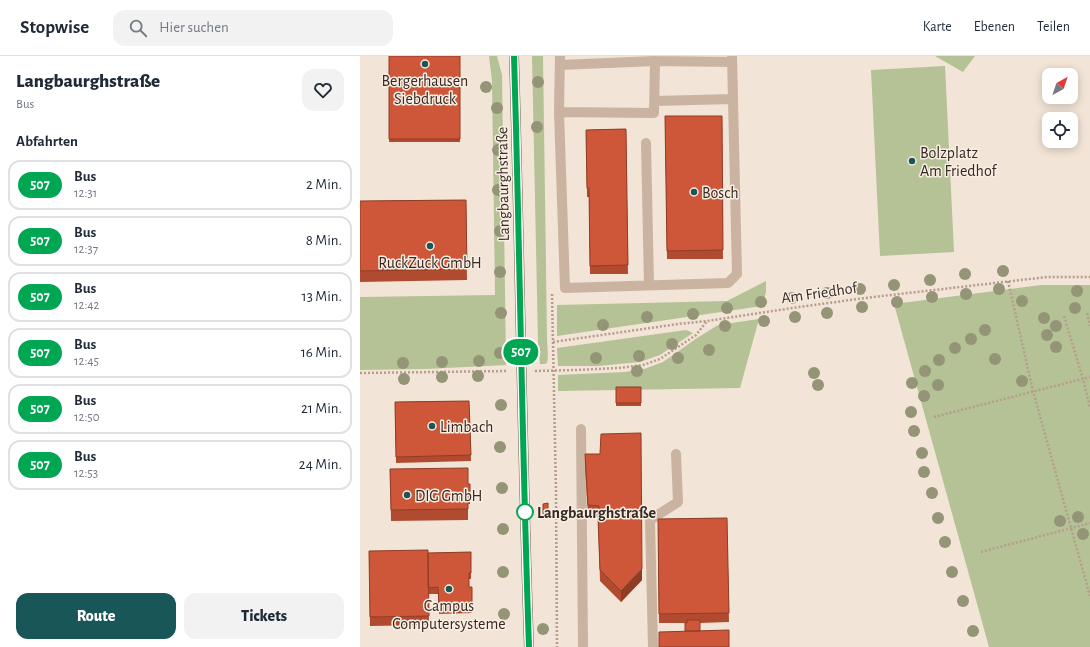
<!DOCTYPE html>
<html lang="de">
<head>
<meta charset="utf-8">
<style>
  body { margin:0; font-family:"Alegreya Sans",sans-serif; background:#f2f2f3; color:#1f2937; height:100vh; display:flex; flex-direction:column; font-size:15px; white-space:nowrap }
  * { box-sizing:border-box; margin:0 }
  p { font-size:13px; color:#747a83 }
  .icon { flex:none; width:22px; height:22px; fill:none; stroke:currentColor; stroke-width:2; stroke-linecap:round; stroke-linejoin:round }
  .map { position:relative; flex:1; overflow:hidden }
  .side { display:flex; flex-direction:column; background:#fff; width:360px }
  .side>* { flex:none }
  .badge { padding:0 8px; border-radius:13px; font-size:14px; line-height:26px }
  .needle { width:26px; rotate:40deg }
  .fabs { position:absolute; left:682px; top:12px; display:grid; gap:8px }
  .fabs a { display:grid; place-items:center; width:36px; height:36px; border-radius:8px; background:#fff; box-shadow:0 2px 10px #0003; font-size:20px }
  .map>.badge { position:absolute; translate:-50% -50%; box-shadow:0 0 0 2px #fff }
  h2 { padding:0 16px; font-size:15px; line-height:36px }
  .round { display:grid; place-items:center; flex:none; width:42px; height:42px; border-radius:12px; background:#f2f2f3 }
  .head { display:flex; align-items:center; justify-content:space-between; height:68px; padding:0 16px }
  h1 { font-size:19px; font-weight:800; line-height:30px }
  .action { display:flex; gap:8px; margin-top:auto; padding:8px 16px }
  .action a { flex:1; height:46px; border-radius:12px; background:#185658; color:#fff; font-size:16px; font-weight:800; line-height:46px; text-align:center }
  .action a+a { background:#f2f2f3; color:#1f2937 }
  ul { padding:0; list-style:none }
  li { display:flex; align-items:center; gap:12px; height:50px; margin:0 8px 6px; padding:0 8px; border:2px solid #e0e1e3; border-radius:12px }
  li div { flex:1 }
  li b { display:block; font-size:15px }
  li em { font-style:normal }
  li .badge { min-width:44px; font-weight:700; text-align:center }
  header { display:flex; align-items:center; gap:24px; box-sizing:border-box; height:56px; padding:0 20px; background:#fff; border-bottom:1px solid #e0e1e3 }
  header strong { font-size:19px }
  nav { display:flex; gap:22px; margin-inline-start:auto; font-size:14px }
  .search { width:280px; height:36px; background:#f2f2f3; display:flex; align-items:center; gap:10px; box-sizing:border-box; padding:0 14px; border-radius:12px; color:#747a83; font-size:15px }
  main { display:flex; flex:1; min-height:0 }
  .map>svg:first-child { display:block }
</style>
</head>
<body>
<header>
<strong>Stopwise</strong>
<div class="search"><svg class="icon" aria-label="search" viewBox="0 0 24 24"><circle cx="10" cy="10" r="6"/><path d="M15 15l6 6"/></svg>Hier suchen</div>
<nav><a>Karte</a><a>Ebenen</a><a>Teilen</a></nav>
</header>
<main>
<section class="side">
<div class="head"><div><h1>Langbaurghstraße</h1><p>Bus</p></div><a class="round"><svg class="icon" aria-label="heart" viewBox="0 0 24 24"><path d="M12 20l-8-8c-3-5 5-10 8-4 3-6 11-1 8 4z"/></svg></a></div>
<h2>Abfahrten</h2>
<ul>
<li><span class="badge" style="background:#00a651;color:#fff">507</span><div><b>Bus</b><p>12:31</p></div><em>2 Min.</em></li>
<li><span class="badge" style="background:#00a651;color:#fff">507</span><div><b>Bus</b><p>12:37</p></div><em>8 Min.</em></li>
<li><span class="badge" style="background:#00a651;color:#fff">507</span><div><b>Bus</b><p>12:42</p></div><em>13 Min.</em></li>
<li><span class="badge" style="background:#00a651;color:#fff">507</span><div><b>Bus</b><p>12:45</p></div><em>16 Min.</em></li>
<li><span class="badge" style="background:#00a651;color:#fff">507</span><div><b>Bus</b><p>12:50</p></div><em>21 Min.</em></li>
<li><span class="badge" style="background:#00a651;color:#fff">507</span><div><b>Bus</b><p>12:53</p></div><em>24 Min.</em></li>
</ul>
<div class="action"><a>Route</a><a>Tickets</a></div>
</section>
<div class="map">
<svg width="730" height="591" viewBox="0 0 730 591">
  <rect width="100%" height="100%" fill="#f2e4d6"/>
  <path fill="#b4c295" d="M129 0H137L142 19 146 309 66 313 0 314V241L135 239 132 25Z
    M172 0H183L187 282C187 291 189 299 187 307L185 308H180L178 286Z
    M575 0H615L603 16Z
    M585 10 594 196 520 200 511 14Z
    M406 225V236L402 250 197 280V249L367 245Z
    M681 229H730V591H629L534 248Z
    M399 263 380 332 198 335V319L265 316 284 313 303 306 337 282 358 269Z
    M326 274 333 277 300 299 280 306 238 310H198L197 292Z"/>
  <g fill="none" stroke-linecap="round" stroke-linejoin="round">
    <path stroke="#b69c8c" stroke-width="2.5" stroke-dasharray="2 2" stroke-linecap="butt" d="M648 225 673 335 730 540
      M192 238 196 436 197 591
      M727 257 730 270
      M704 260 723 323 730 351
      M193 286 318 268 347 265 439 251 505 242 687 221H730
      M175 315 216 314 258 312 283 309 300 303 336 279 347 265
      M0 317 148 315
      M574 361 730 321
      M621 496 730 467"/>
    <path stroke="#cab3a1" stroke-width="10" d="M200 0 199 56 294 57 295 5 372 6
      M200 9 295 5
      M295 45 373 43
      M199 56 205 232 368 227 377 218 372 0
      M286 87 289 229
      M221 373 223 591
      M293 591 290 464 318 446 316 398"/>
    <path stroke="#775f54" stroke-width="10" d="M154 0C160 197 162 394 169 591"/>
  </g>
  <g fill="#939576">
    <circle cx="178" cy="26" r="6"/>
    <circle cx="126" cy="31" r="6"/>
    <circle cx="137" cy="52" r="6"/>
    <circle cx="177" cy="71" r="6"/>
    <circle cx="138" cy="94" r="6"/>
    <circle cx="138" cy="134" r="6"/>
    <circle cx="140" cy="175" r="6"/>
    <circle cx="643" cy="215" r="6"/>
    <circle cx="140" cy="216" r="6"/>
    <circle cx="605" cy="218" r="6"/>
    <circle cx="570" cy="224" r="6"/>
    <circle cx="534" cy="229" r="6"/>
    <circle cx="500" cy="233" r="6"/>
    <circle cx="639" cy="233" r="6"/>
    <circle cx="717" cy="235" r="6"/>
    <circle cx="467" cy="237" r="6"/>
    <circle cx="606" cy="238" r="6"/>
    <circle cx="572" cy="241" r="6"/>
    <circle cx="432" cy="242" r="6"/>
    <circle cx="662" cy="245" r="6"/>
    <circle cx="401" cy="246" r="6"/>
    <circle cx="537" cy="246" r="6"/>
    <circle cx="502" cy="251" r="6"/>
    <circle cx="367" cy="252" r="6"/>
    <circle cx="715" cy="252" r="6"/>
    <circle cx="141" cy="257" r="6"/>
    <circle cx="467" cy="257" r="6"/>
    <circle cx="333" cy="258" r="6"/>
    <circle cx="287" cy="261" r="6"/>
    <circle cx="435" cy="261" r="6"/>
    <circle cx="684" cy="262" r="6"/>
    <circle cx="404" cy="265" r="6"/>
    <circle cx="243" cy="269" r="6"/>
    <circle cx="365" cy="270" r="6"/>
    <circle cx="696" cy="270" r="6"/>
    <circle cx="625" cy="274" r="6"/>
    <circle cx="687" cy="279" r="6"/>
    <circle cx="611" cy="283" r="6"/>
    <circle cx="312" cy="288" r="6"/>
    <circle cx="696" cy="291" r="6"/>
    <circle cx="595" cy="292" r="6"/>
    <circle cx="349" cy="294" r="6"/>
    <circle cx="140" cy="297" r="6"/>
    <circle cx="279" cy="300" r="6"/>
    <circle cx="236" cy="302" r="6"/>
    <circle cx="318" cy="302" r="6"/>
    <circle cx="635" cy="303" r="6"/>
    <circle cx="579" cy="304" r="6"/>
    <circle cx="119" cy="305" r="6"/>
    <circle cx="82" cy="306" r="6"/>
    <circle cx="43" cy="307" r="6"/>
    <circle cx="277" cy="315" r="6"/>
    <circle cx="565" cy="315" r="6"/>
    <circle cx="454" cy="317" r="6"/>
    <circle cx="118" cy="320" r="6"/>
    <circle cx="82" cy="321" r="6"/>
    <circle cx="44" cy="323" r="6"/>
    <circle cx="662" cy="325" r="6"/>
    <circle cx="552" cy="327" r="6"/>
    <circle cx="458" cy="329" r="6"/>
    <circle cx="578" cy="329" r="6"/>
    <circle cx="564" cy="340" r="6"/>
    <circle cx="141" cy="349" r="6"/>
    <circle cx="551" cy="356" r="6"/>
    <circle cx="554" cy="375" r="6"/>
    <circle cx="140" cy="391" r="6"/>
    <circle cx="562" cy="397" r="6"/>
    <circle cx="564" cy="416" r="6"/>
    <circle cx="142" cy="432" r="6"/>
    <circle cx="572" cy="437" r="6"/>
    <circle cx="718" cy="461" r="6"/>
    <circle cx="578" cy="462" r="6"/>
    <circle cx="700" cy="465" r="6"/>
    <circle cx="143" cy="473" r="6"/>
    <circle cx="723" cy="478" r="6"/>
    <circle cx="585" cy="486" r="6"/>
    <circle cx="143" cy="516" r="6"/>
    <circle cx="592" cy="516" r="6"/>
    <circle cx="603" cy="545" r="6"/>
    <circle cx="144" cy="558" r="6"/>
    <circle cx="183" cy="573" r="6"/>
    <circle cx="613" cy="575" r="6"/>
  </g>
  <path fill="#b04b30" d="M29 0H100V86H29Z
    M305 60H362L363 203H307Z
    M266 73 268 218H230L229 141H227L226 74Z
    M106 144 107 224 0 226V145Z
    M256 331H281V350H256Z
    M109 345 111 405 36 407 35 346Z
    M225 398 282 524 261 546 240 525 238 461 228 460 225 409Z
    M30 413 110 428V448H108V464L31 465Z
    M188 447V461H183V448Z
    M367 462 369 566 340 567 325 575 327 567H299L298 463Z
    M9 495 68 497 111 496V523H109V531H112V557L79 558 78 538H68V528L69 569 10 570Z"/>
  <path fill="#903d27" d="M282 513V524L261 546V535Z"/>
  <path fill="#cd5738" stroke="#903d27" d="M29 0H100V83H29Z
    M305 60H362L363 194 307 195Z
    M266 73 268 209 230 210 229 132H227L226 74Z
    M106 144 107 213 0 215V145Z
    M256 331H281V347H256Z
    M109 345 111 399 36 401 35 346Z
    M281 377 282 513 261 535 240 514 238 462 239 450 228 449 225 398H240L241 378Z
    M108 412V428H110V437H108V453L31 454 30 413Z
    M188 447V458H183V448Z
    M367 462 369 557 299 558 298 463Z
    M68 494 69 560 10 561 9 495Z
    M111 496V517H109V531H112V551L79 552 78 531 68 532V497Z
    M327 564H340V575H325V567H327Z
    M369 574V591H299V576Z"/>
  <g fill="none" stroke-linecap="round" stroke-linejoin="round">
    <g stroke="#fff" stroke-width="9">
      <path id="line" d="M154 0C160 197 162 394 169 591"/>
    </g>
    <use href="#line" stroke="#00a651" stroke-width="6"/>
  </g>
  <g fill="#185658" stroke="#faeee2" stroke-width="1.5">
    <circle cx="65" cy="8" r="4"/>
    <circle cx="552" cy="105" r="4"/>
    <circle cx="334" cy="136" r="4"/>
    <circle cx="70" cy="190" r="4"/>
    <circle cx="72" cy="370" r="4"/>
    <circle cx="47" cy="439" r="4"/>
    <circle cx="89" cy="533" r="4"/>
  </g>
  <circle fill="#fff" stroke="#00a651" stroke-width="2" cx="165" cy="456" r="8"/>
  <g text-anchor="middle" stroke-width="3" stroke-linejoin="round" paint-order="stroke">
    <g font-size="16" fill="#342925" stroke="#faeee2" text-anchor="start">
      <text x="65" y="30" text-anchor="middle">Bergerhausen<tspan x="65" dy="18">Siebdruck</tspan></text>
      <text x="560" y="102">Bolzplatz<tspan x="560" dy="18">Am Friedhof</tspan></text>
      <text x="342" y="142">Bosch</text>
      <text x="70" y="212" text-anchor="middle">RuckZuck GmbH</text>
      <text x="80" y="376">Limbach</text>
      <text x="55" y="445">DIG GmbH</text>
      <text x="89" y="555" text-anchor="middle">Campus<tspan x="89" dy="18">Computersysteme</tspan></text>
    </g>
    <g font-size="16" fill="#342925" stroke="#faeee2">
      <text transform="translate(142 128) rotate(-91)" y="6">Langbaurghstraße</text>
      <text transform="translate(459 236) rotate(-8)" y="6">Am Friedhof</text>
    </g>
    <g font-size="16" font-weight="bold" fill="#342925" stroke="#faeee2" text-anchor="start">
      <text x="177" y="462">Langbaurghstraße</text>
    </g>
  </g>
</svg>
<div class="fabs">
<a><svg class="needle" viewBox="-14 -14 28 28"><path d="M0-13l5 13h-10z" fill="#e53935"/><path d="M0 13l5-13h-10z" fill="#747a83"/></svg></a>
<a><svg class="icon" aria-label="locate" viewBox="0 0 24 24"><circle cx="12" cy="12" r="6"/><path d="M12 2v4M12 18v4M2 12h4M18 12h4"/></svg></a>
</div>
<b class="badge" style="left:161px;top:296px;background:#00a651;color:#fff">507</b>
</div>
</main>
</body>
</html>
